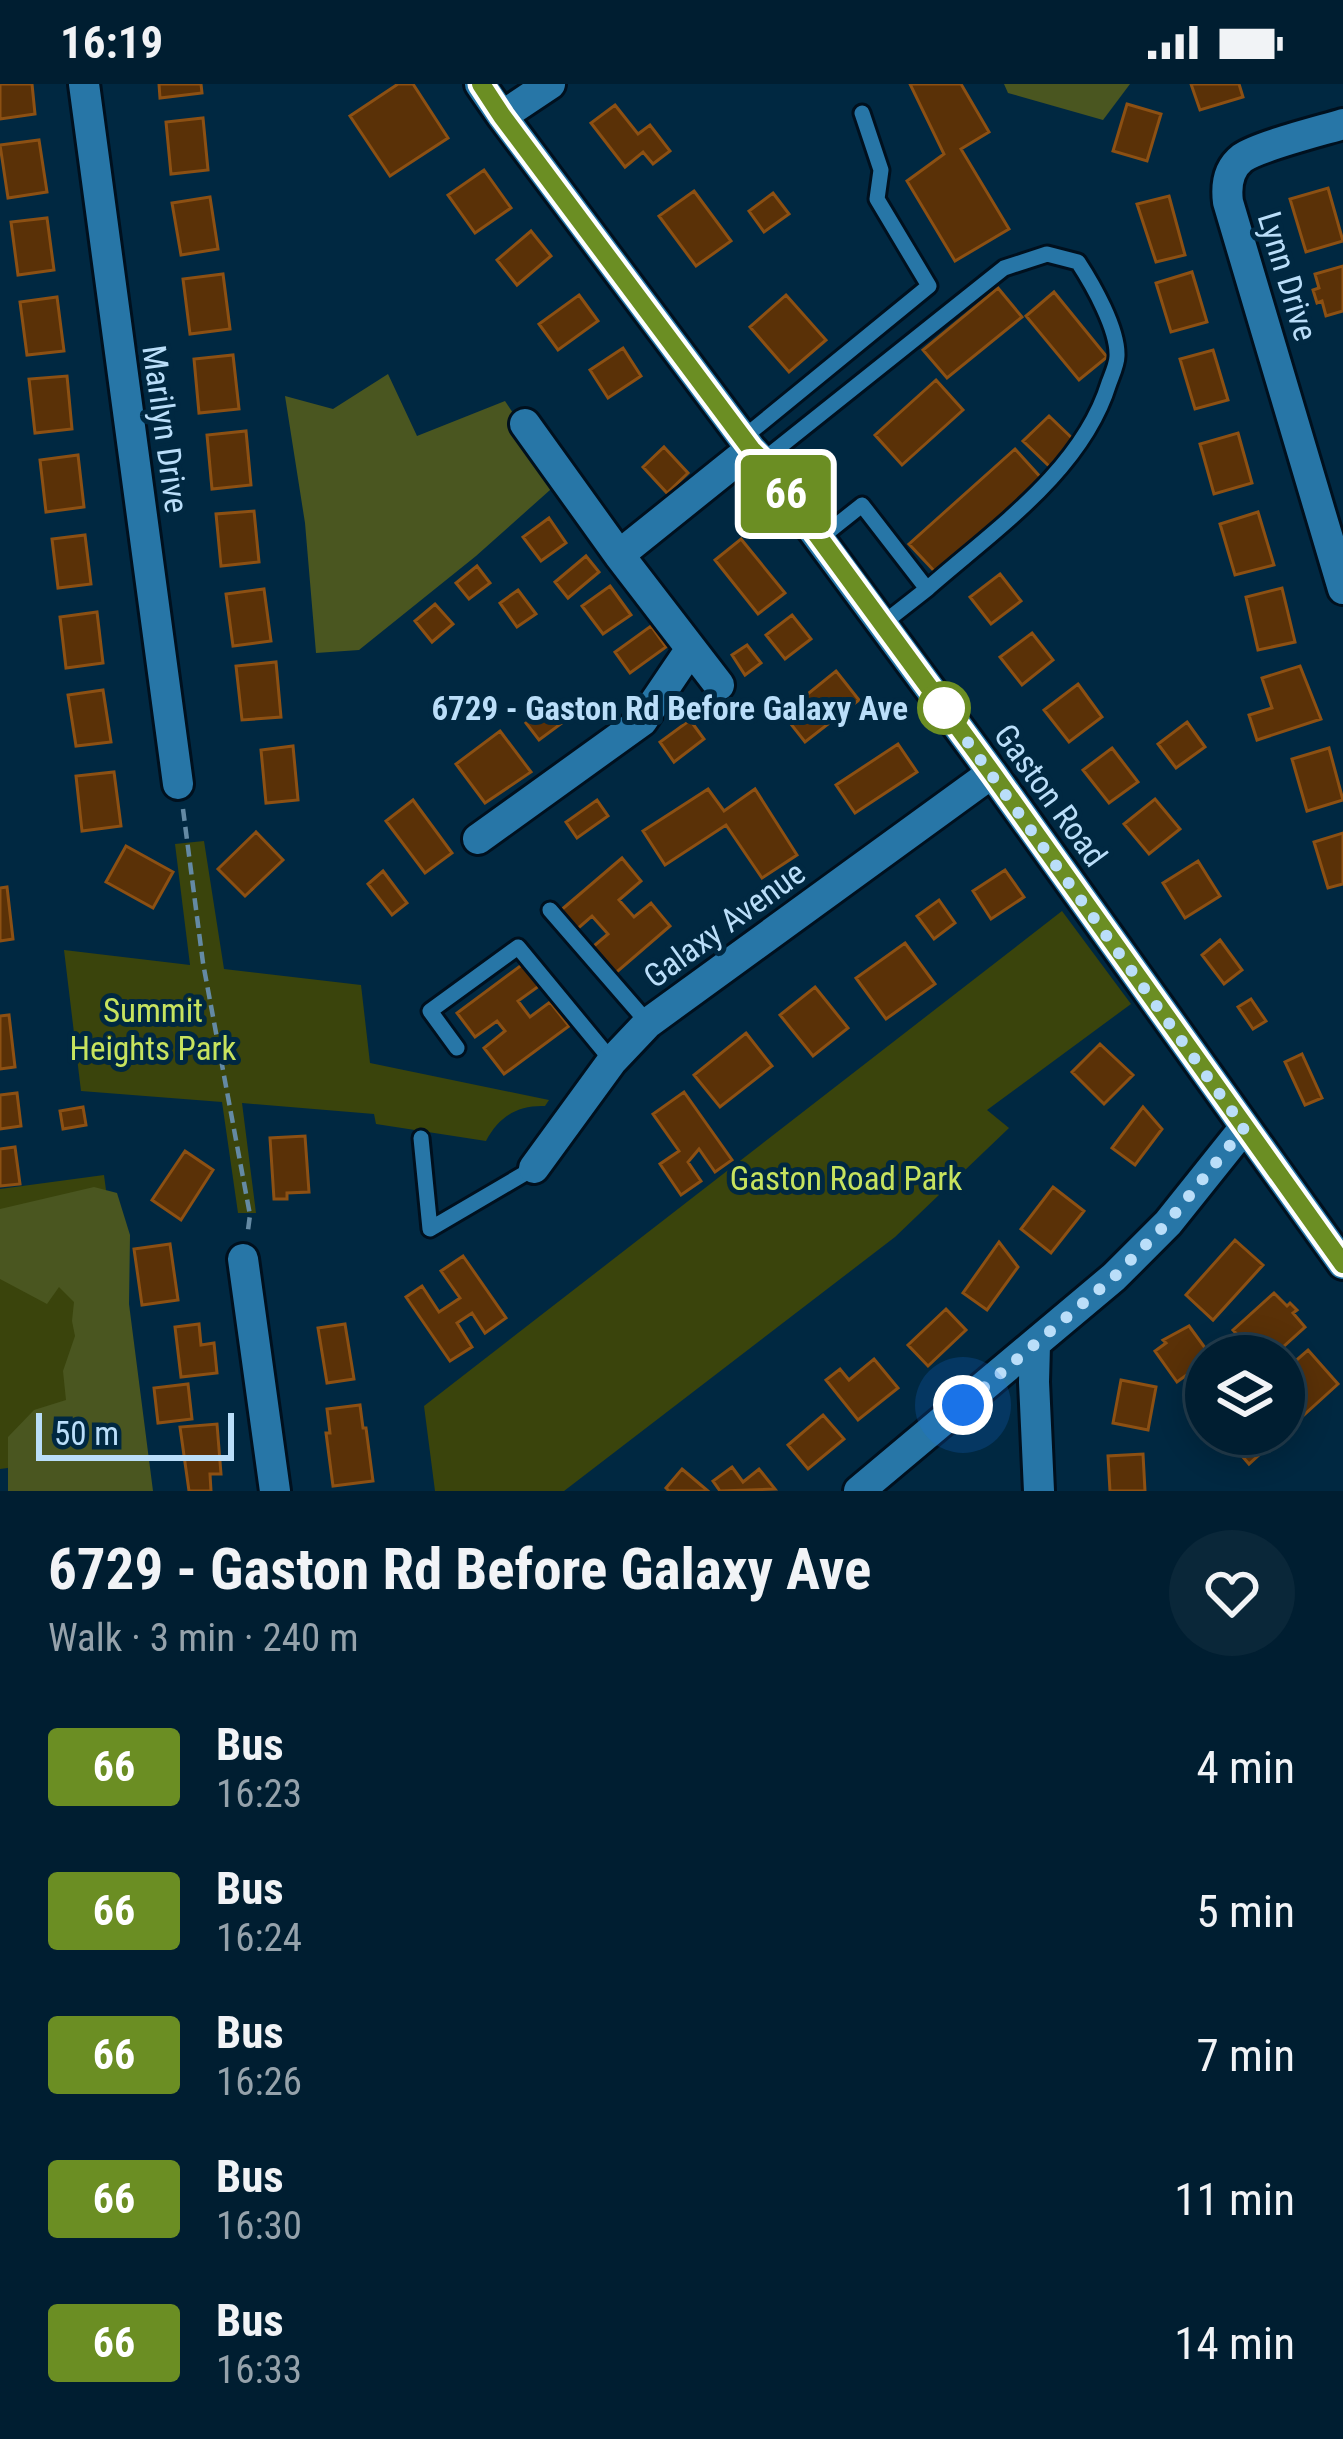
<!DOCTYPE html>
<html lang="en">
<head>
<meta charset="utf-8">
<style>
  body { margin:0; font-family:"Roboto Condensed",sans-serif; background:#0a2739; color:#f1f3f6; height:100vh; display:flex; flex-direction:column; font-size:45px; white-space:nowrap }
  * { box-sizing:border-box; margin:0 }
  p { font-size:39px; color:#95a2ab }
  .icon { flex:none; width:66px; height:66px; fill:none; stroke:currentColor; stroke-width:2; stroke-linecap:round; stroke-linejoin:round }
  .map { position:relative; height:1407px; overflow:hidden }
  .panel { display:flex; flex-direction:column; background:#001e31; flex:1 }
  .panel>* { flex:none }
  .badge { padding:0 24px; border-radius:9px; font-size:42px; line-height:78px }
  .controls { position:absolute; left:1185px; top:1251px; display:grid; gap:24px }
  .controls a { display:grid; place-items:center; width:120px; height:120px; border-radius:50%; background:#001e31; box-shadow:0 6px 30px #0003,0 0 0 3px #223c4d; font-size:60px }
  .scale { position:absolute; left:36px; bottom:30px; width:198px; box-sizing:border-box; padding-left:12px; border:6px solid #badef9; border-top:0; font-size:33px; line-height:42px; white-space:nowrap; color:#badef9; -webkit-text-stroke:9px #002841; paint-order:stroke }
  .you { position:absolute; width:60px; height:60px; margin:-30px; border:9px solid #fff; border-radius:50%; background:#1a73e8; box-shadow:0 0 0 18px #1a73e833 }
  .map>.badge { position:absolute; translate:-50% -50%; box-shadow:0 0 0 6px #fff }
  .round { display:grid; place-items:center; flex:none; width:126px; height:126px; border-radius:63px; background:#0a2739 }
  .overview { display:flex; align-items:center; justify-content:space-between; height:204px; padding:0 48px }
  h1 { font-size:57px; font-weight:700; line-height:90px }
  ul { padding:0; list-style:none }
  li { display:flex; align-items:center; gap:36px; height:144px; padding:0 48px }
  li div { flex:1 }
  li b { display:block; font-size:45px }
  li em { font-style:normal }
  li .badge { min-width:132px; font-weight:700; text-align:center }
  .status { display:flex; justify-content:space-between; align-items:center; height:84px; padding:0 60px; background:#001e31; direction:ltr }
  .status svg { height:33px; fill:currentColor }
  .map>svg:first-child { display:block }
</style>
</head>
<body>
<div class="status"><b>16:19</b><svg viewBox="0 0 49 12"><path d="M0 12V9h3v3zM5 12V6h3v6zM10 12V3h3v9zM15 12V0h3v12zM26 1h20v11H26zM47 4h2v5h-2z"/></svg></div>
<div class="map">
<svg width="1343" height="1407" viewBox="0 0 1343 1407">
  <rect width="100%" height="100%" fill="#002841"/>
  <path fill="#3a440c" d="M204 757 224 885 361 901 370 979 549 1016 545 1022C518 1021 499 1032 486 1057L376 1040 374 1030 242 1019 256 1129H238L222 1018 81 1007 64 866 190 881 175 760Z
    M1062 827 1131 920 987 1026 1009 1044 895 1153 564 1407H435L424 1322Z
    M104 1091 140 1361 130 1368 0 1385V1105Z"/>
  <path fill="#4a5620" d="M1004 0H1130L1103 36 1008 9Z
    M388 290 417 352 505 317 559 398 476 472 359 566 316 569 305 439 285 312 333 325Z
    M94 1103 117 1109 130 1151 129 1220 153 1407H8V1353L34 1326 66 1316 63 1287 75 1252 72 1237 74 1218 59 1203 47 1220 0 1195V1125Z"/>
  <path fill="#5a3107" stroke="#8c5013" stroke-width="3" d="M0 0H32L35 30 0 35Z
    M159 0H201L202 9 160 14Z
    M398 0H413L448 54 390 92 350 32Z
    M910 0H961L989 48 961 65 1009 145 955 177 907 97 944 70Z
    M1191 0H1239L1243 13 1200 26Z
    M1127 20 1161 30 1147 77 1113 67Z
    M615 21 638 50 650 41 670 67 653 80 643 68 625 83 591 39Z
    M203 34 208 86 171 90 166 38Z
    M39 56 47 108 8 114 0 61Z
    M484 86 511 124 475 149 448 111Z
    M1328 104 1343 157 1306 168 1290 115Z
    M694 107 731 157 696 182 659 132Z
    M773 109 789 130 764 148 749 127Z
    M1169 112 1185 171 1156 178 1137 120Z
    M210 113 218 165 181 171 172 119Z
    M47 134 54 186 18 191 11 138Z
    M531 147 551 172 517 201 497 176Z
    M1343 182V227L1326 232 1322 217 1317 219 1313 206 1319 204 1315 190Z
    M1192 188 1207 238 1171 248 1156 199Z
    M223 190 230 245 190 250 183 195Z
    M998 204 1022 233 947 294 923 266Z
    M1054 208 1107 273 1079 296 1026 232Z
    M579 211 598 237 558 266 539 240Z
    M786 211 826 256 789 288 750 243Z
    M57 213 64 267 27 271 20 218Z
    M623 264 641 292 608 314 590 286Z
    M1213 266 1228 316 1195 325 1180 275Z
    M233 271 239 325 199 329 194 275Z
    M67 292 72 345 35 349 29 295Z
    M936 296 963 326 902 381 875 351Z
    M1049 332 1075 357 1050 383 1023 357Z
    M246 347 251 401 212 405 207 351Z
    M1238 349 1252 399 1214 410 1200 360Z
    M664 363 688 389 667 409 643 383Z
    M1015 365 1043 396 937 490 909 460Z
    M78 371 84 423 46 428 40 376Z
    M254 427 259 478 221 482 216 430Z
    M1258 428 1274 481 1235 491 1220 440Z
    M549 434 566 459 541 477 523 453Z
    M85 451 91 500 58 504 52 455Z
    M741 455 785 509 758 530 715 476Z
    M586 472 599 488 568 514 555 498Z
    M477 482 490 499 469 515 456 499Z
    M1000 490 1021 517 991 540 970 513Z
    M610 502 631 531 603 550 582 522Z
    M1282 504 1295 558 1258 566 1246 513Z
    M264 505 271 557 233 562 226 510Z
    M518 506 536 530 517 543 500 519Z
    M435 520 453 540 432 558 415 537Z
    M97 528 103 579 66 584 60 533Z
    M792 531 811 555 785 575 766 551Z
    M651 542 666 563 630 589 615 568Z
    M1032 549 1053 576 1022 601 1000 573Z
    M747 561 761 579 745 591 732 571Z
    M276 578 281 633 242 636 236 582Z
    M1300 582 1321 635 1257 656 1249 631 1272 624 1262 594Z
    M836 587 859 616 805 658 783 630Z
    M1078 600 1102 633 1069 658 1044 626Z
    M103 606 111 658 76 662 68 611Z
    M550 621 562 639 539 656 526 639Z
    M690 636 704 655 674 678 660 658Z
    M1187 638 1205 663 1176 684 1158 660Z
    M500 647 531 688 485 719 456 680Z
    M898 660 917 688 855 729 836 701Z
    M293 662 298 716 266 719 261 666Z
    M1112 664 1138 698 1109 719 1083 686Z
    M1329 664 1343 716 1307 727 1292 675Z
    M114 688 121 742 82 747 76 692Z
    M708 705 724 727 755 705 797 771 762 794 726 741 665 781 643 747Z
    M1155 715 1180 745 1149 770 1124 740Z
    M413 716 452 769 425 789 386 737Z
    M597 716 608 732 577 754 566 738Z
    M256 748 283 776 245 812 218 785Z
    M1343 749V800L1328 804 1314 758Z
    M126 762 173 788 153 824 106 798Z
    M622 774 641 797 619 816 634 833 651 819 670 842 611 893 588 867 608 850 592 832 576 846 560 827Z
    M1198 777 1220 812 1185 834 1163 799Z
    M1005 786 1024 813 991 835 973 807Z
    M383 787 407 819 392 831 368 800Z
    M7 803 13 855 0 857V804Z
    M939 816 955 839 934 855 917 832Z
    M1220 856 1242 886 1224 900 1202 871Z
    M905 859 935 900 886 935 856 894Z
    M523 880 539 902 518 917 530 933 550 918 569 942 504 990 484 964 505 947 497 937 475 953 457 929Z
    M815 903 848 944 813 972 780 931Z
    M1251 915 1266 937 1253 945 1238 923Z
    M9 931 15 983 0 985V932Z
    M746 949 772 982 720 1023 694 991Z
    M1100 960 1133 991 1104 1020 1072 988Z
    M1302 970 1322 1014 1305 1021 1285 978Z
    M684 1008 732 1076 715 1088 699 1065 688 1078 701 1097 681 1111 660 1080 679 1067 653 1030Z
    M17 1009 21 1042 0 1045V1011Z
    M83 1023 86 1041 63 1045 60 1027Z
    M1143 1023 1162 1045 1135 1081 1112 1064Z
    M305 1052 309 1108 287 1109V1115H274L270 1054Z
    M15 1063 20 1100 0 1102V1065Z
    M185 1067 213 1086 181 1136 152 1116Z
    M1053 1103 1084 1127 1051 1169 1021 1145Z
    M1235 1156 1263 1181 1213 1236 1186 1211Z
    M999 1158 1018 1183 987 1226 963 1209Z
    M170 1160 178 1216 142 1221 134 1165Z
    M463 1172 506 1234 485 1249 472 1229 457 1239 472 1263 450 1277 406 1213 422 1202 439 1228 460 1214 441 1187Z
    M1274 1209 1287 1222 1290 1219 1297 1226 1293 1229 1305 1243 1273 1272H1257L1233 1246Z
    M946 1225 966 1246 928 1282 908 1261Z
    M199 1240 201 1261 214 1259 217 1289 181 1293 175 1243Z
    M345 1240 354 1295 327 1299 318 1244Z
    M1189 1242 1211 1272H1206V1277L1177 1298 1155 1267 1166 1259 1163 1256Z
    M1308 1266 1338 1300 1284 1349V1287Z
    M874 1275 898 1304 858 1336 826 1296 840 1285 849 1296Z
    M1121 1296 1156 1303 1148 1346 1113 1339Z
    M188 1300 192 1335 158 1339 154 1304Z
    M360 1321 363 1344H366L373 1397 333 1402 326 1349H330L327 1325Z
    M823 1331 844 1355 808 1385 788 1361Z
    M217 1340 221 1390H210L211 1407H189L180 1343Z
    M1223 1350H1282L1249 1380Z
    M1143 1370 1145 1407H1110L1108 1372Z
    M732 1383 743 1398 759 1385 775 1405 720 1407 713 1397Z
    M682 1385 708 1407H669L666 1404Z"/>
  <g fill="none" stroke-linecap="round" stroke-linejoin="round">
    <g stroke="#00101e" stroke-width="21">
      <path id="service" d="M743 354 929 202 877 115 881 86 862 29
        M762 377 1004 184 1047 170 1078 178C1093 201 1118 245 1117 272 1117 280 1112 291 1109 299 1082 387 994 446 927 505L862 421 818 456
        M881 541 927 505
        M550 826 648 939
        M457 964 430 927 518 863 612 977
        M421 1054 430 1145 534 1084"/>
    </g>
    <g stroke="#00101e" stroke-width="36">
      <path id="minor" d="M84 0 178 700
        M480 0 502 32 751 365 762 377 992 689 1343 1180
        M502 32 550 0
        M1343 40C1320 47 1259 62 1242 74 1228 85 1226 102 1228 118L1343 505
        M525 340 619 471 719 601
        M619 471 751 365
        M478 755 642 637 690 566
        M534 1084 612 977 648 939 992 689
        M243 1175 275 1407
        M1035 1261 1034 1298 1039 1407
        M859 1407 1114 1193 1168 1139 1244 1044"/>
    </g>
    <path stroke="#648aa4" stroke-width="4.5" stroke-dasharray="12 6" stroke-linecap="butt" d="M183 725 203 879 250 1131 248 1146"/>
    <use href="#service" stroke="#2776a7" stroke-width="15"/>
    <use href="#minor" stroke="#2776a7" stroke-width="30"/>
  </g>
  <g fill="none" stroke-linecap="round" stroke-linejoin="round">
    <g stroke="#fff" stroke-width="27">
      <path id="line" d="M481 0 502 32 751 365 763 377 992 689 1343 1180"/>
    </g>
    <use href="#line" stroke="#6b8e23" stroke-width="18"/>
    <path stroke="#badef9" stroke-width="12" stroke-dasharray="0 21.6" d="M944 624 937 615 1244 1044 1168 1138 1114 1193 963 1321"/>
  </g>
  <circle fill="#fff" stroke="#6b8e23" stroke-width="6" cx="944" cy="624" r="24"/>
  <g text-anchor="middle" stroke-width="10" stroke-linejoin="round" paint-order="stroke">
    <g font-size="33" fill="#badef9" stroke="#002841">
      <text transform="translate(1288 192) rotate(73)" y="12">Lynn Drive</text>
      <text transform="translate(166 345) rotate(82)" y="12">Marilyn Drive</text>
      <text transform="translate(1051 711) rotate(54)" y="12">Gaston Road</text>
      <text transform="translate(724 840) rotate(-36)" y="12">Galaxy Avenue</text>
    </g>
    <g font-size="33" font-weight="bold" fill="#badef9" stroke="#002841" text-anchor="end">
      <text x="908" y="636">6729 - Gaston Rd Before Galaxy Ave</text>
    </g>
    <g font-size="33" fill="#c7e35e" stroke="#002841">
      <text x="153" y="938">Summit<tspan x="153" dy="38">Heights Park</tspan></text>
      <text x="846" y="1106">Gaston Road Park</text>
    </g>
  </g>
</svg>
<div class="controls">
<a><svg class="icon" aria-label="layers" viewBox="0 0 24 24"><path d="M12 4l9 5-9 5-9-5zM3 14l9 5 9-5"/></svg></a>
</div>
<div class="scale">50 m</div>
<div class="you" style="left:963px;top:1321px"></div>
<b class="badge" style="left:786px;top:410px;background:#6b8e23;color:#fff">66</b>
</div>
<section class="panel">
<div class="overview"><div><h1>6729 - Gaston Rd Before Galaxy Ave</h1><p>Walk · 3 min · 240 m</p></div><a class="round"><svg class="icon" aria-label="heart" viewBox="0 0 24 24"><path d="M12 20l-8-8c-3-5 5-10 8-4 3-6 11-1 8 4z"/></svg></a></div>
<ul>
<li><span class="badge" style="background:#6b8e23;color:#fff">66</span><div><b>Bus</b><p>16:23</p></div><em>4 min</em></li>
<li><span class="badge" style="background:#6b8e23;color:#fff">66</span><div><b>Bus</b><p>16:24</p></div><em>5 min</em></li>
<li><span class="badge" style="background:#6b8e23;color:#fff">66</span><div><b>Bus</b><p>16:26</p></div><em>7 min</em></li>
<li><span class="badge" style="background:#6b8e23;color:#fff">66</span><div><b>Bus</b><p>16:30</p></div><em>11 min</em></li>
<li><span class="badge" style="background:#6b8e23;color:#fff">66</span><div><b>Bus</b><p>16:33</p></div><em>14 min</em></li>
</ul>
</section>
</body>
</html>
